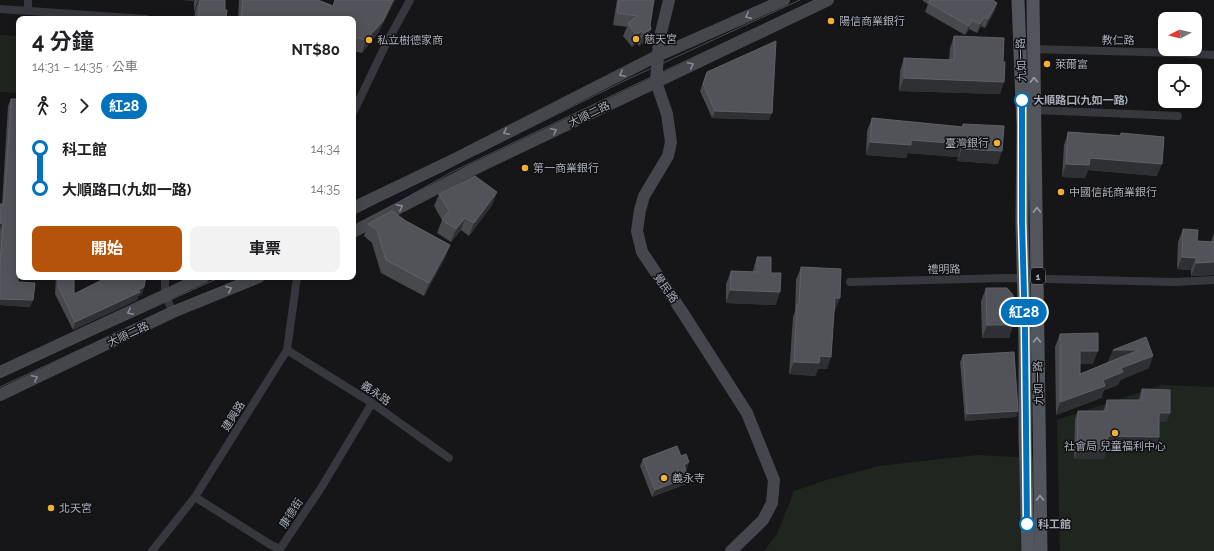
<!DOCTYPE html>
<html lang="zh-TW">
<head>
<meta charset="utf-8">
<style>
  body { margin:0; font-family:Raleway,"Noto Sans TC",sans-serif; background:#f2f2f2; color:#202124; height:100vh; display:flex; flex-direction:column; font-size:15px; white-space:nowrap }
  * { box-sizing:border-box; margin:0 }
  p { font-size:13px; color:#757577 }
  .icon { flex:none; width:22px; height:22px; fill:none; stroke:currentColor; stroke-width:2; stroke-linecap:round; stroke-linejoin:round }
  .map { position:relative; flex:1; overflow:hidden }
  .side { position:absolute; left:16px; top:16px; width:340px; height:264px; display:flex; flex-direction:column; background:#fff; border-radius:8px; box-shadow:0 2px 10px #0003 }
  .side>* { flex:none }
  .badge { padding:0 8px; border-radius:13px; font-size:14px; line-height:26px }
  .needle { width:26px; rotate:263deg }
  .fabs { position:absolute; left:1158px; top:12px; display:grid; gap:8px }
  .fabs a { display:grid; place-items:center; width:44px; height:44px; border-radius:8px; background:#fff; box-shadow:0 2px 10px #0003; font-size:20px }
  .map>.badge { position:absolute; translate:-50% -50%; box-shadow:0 0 0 2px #fff }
  .legs { display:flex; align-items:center; gap:6px; height:44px; padding:0 16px; font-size:13px }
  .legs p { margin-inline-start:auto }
  .overview { display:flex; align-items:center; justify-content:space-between; height:68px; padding:0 16px }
  h1 { font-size:22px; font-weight:700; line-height:30px }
  .button { display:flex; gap:8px; margin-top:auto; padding:8px 16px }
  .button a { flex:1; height:46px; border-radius:8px; background:#b45309; color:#fff; font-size:16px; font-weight:700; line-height:46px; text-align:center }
  .button a+a { background:#f2f2f2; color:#202124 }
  ul { padding:0 16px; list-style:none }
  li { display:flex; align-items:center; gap:14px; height:40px; font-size:15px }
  li i { display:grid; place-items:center; width:6px; height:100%; margin:0 5px; background:currentColor }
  li i::after { content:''; width:10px; height:10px; margin:-5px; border:3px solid; border-radius:50%; background:#fff }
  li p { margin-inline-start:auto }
  li:first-child i { background:linear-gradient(#0000 50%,currentColor 0) }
  li:last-child i { background:linear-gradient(currentColor 50%,#0000 0) }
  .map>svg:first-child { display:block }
</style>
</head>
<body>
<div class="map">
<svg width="1214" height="551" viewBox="0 0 1214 551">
  <rect width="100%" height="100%" fill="#161618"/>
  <path fill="#1e261f" d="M0 35 19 36V93L0 92Z
    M1161 385 1214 387V551H1060L1057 420Z
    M978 455 1033 458 1035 479 1038 551H764L777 534 794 491 826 480 879 466Z"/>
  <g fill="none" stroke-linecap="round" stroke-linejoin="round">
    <path stroke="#37383d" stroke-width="8" d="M0 9 146 19
      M28 11V0
      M1031 49 1180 53 1214 55
      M1035 110 1178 116
      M353 113 386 44 410 0
      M165 277V295L173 312
      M850 282 1007 278 1175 282 1214 280
      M287 350 372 403 449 458
      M195 497 271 545 280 549 321 488 372 403
      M152 551 195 497 287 350 297 277"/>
    <path stroke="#45474d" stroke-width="12" d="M669 0 659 41 656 82 667 114 671 142 668 156 644 196 640 210 637 231 642 252 681 310 747 413 774 480 772 503 763 520 731 551
      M353 208 449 162 657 56 784 0
      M353 232 468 172 828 0
      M0 372 204 277
      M0 395 173 312 259 277"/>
    <path stroke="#53555c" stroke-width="13" d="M1018 0 1023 127 1022 222 1025 342V436L1028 551
      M1033 0 1041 551"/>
    <path stroke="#4a4c52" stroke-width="1" d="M477 154 626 80 800 0
      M353 215 391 195 445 170
      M353 226 395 204 452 172 628 88 815 0
      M0 377 221 277
      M0 387 171 307 219 289 245 277"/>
  </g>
  <path fill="#47494d" d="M183 0H225V10L226 19H194L195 12 194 11V1Z
    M239 0H318L333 6 335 0H395L378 33 362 53 353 51V19H238Z
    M617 0H654L650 25 651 29 646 41 639 46 637 43 632 47 623 36 627 27 613 25Z
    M923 0H994V1L997 3 994 12 985 28 981 26 977 33 969 29 965 35 925 12 928 4 923 1Z
    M954 36 1003 62 1000 94 899 91 900 71 904 58 949 60 950 48Z
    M707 72 769 120 712 118 700 91Z
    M11 99 18 282 30 307 0 305V204H2L8 106Z
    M872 118 962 127 963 124 998 164 957 161 958 157 908 153 906 158 866 155 867 131Z
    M1068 132 1120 135 1121 133 1157 176 1088 170 1085 178 1062 177 1064 145Z
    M497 192 492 205 469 236 461 230 451 242 437 233 442 220 434 206 439 194Z
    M406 221 450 245 445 258 424 296 381 273 372 243 364 236 368 224Z
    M1183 229 1197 241 1211 242 1214 233V275L1191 276V270L1177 269 1178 242Z
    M757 257 771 273 776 305 726 303V284L731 271 753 272V270Z
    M801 267 835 311H834L827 369H818L815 376 789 374 793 317 795 311 796 280Z
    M56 277H74V294L144 287 142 294 138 296 137 300 73 330 55 294Z
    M986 288 1013 325 1009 338H982L981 301Z
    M1060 334 1093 364H1080V374L1108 362 1113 350 1149 368 1120 380 1118 385 1104 390 1101 398 1056 415 1055 347Z
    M963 355 1018 411 1016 417 965 421 960 362Z
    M1142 389 1170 413 1166 422H1159L1156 446 1107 445 1104 459H1074L1075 419 1078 411H1103L1104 409 1107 400H1139V398Z
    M643 459 687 469 685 470 686 484 652 497 640 466Z"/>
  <path fill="#2f3033" d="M183 0H195L194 1Z
    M198 0H199L195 12 194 11Z
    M393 0H395L378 33 362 53 366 40Z
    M997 3 994 12 985 28 988 19Z
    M984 17 981 26 977 33 980 24Z
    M972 20 969 29 965 35 969 26Z
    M651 29 646 41 639 46 644 34Z
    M642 31 637 43 632 47 636 35Z
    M904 78 1004 82 1000 94 899 91Z
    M715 111 772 113 769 120 712 118Z
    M911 140 962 144 958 157 908 153 906 158 866 155 870 142Z
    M962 149 1002 151 998 164 957 161Z
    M1090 158 1162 164 1157 176 1088 170 1085 178 1062 177 1066 164Z
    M497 192 492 205 469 236 474 223Z
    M465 218 461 230 451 242 456 229Z
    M0 223 3 224 0 230Z
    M450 245 445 258 424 296 429 283Z
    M1182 257 1196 258 1191 270 1177 269Z
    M1214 262V275L1191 276 1196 263Z
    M144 287 142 294 138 296 137 300 73 330 75 322Z
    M730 290 780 292 776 305 726 303Z
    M835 298H840L835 311 831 310Z
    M0 299 33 300 30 307 0 305Z
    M987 325H1013L1009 338H982Z
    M1113 350H1139L1108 362Z
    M1080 351H1098L1093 364H1075Z
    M820 356 831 357 827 369H818L815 376 789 374 794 362Z
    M1153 356 1149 368 1120 380 1118 385 1104 390 1101 398 1056 415 1060 402 1103 380 1121 368Z
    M1018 411 1016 417 965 421 967 414Z
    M1159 413H1170L1166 422H1156Z
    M1108 436 1159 437 1156 446 1104 445Z
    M1077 450H1107L1104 459H1074Z
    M689 462 687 469 681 471 684 465Z
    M688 477 686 484 652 497 655 490Z"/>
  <path fill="#525359" stroke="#5f6168" d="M200 0H225V10H227L226 19H198Z
    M243 0H318L333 6 335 0H393L383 21 366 40 353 37V19H241Z
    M619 0H654L650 25 651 29 644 34 642 31 636 35 628 23 638 16 617 13Z
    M930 0H993L997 3 988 19 984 17 980 24 972 20 969 26 929 3Z
    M954 36 1004 38 1003 62H1005L1004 82 904 78V58L954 60Z
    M776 41 772 113 715 111 703 84 707 72Z
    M11 99H19V263L18 282 35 283 33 300 0 299V266L3 224 0 223V204H4Z
    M872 118 963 127V124L1004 126 1002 151 962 149V144L911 140V145L870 142Z
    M1068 132 1121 136V133L1164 137 1162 164 1090 158 1089 165 1066 164Z
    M475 176 497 192 474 223 465 218 456 229 442 220 449 211 439 194Z
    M392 211 406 221 450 245 429 283 386 260 377 230 368 224Z
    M1183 229 1198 230 1197 241 1214 242V262L1196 263V258L1182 257Z
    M757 257H771V273H781L780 292 730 290 731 271 757 272Z
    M801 267 841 269 840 298H835L831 357 820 356 819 363 794 362 797 304H799Z
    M59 277H74V294L108 277H146L144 287 138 290 140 292 75 322 58 286Z
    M986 288H1007L1013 295V325H987Z
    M1098 333V351H1080V374L1139 350H1113L1146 337 1153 356 1121 368 1123 372 1103 380 1105 386 1060 402V334Z
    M1014 352 1018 411 967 414 963 355Z
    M1142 389 1170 390V413H1159V437L1108 436 1107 450H1077L1078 411H1106L1107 400H1142Z
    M677 446 681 456 686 454 689 462 684 465 688 477 655 490 643 459Z"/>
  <defs><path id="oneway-chevron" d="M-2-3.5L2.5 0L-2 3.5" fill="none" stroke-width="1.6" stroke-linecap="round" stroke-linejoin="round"/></defs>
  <g stroke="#858993">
    <use href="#oneway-chevron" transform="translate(748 16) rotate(156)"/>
    <use href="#oneway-chevron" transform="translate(691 65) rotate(-25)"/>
    <use href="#oneway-chevron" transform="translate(622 74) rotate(153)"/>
    <use href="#oneway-chevron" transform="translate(554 131) rotate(-26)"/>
    <use href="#oneway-chevron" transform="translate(506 132) rotate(153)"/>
    <use href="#oneway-chevron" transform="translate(400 207) rotate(-28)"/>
    <use href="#oneway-chevron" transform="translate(229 289) rotate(-23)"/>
    <use href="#oneway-chevron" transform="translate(130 312) rotate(155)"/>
    <use href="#oneway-chevron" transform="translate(35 378) rotate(-25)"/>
  </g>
  <g stroke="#979ba6">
    <use href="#oneway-chevron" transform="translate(1034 80) rotate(-91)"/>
    <use href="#oneway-chevron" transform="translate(1037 210) rotate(-91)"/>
    <use href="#oneway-chevron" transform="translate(1037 340) rotate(-90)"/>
    <use href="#oneway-chevron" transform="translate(1040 498) rotate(-91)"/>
  </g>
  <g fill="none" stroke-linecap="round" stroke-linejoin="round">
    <g stroke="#fff" stroke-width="9">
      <path id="line-1" d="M1022 100V222L1025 330 1027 524"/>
    </g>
    <use href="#line-1" stroke="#0072bc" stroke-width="6"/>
  </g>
  <g fill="#f2b134" stroke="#111113" stroke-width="1.5">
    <circle cx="831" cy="21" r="4"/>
    <circle cx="636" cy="39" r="4"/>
    <circle cx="369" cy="40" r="4"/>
    <circle cx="1047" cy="64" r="4"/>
    <circle cx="997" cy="143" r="4"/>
    <circle cx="525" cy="168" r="4"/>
    <circle cx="1061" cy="192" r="4"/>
    <circle cx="1115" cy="433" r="4"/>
    <circle cx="664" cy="478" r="4"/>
    <circle cx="51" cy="508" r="4"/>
  </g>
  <g fill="#fff" stroke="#0072bc" stroke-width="2">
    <circle cx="1022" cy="100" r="7"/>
    <circle cx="1027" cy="524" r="7"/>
  </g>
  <g text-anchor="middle" stroke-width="3" stroke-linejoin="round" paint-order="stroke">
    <rect fill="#111113" stroke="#7b7e86" stroke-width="1" x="1031" y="268" width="14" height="16" rx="3"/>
    <g font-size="10" font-weight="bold" fill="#a8adb8">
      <text x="1038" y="280">1</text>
    </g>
    <g font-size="11" fill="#a8adb8" stroke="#111113" text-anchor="start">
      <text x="839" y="25">陽信商業銀行</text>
      <text x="644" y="43">慈天宮</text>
      <text x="377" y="44">私立樹德家商</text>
      <text x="1055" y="68">萊爾富</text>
      <text x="989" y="147" text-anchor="end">臺灣銀行</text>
      <text x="533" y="172">第一商業銀行</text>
      <text x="1069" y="196">中國信託商業銀行</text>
      <text x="1115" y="450" text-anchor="middle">社會局 兒童福利中心</text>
      <text x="672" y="482">義永寺</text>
      <text x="59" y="512">北天宮</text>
    </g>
    <g font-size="11" fill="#a8adb8" stroke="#111113">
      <text transform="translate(1118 40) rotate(1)" y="4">教仁路</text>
      <text transform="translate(1021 60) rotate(-92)" y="4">九如一路</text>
      <text transform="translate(589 114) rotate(-26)" y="4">大順二路</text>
      <text transform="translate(944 269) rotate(-1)" y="4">禮明路</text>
      <text transform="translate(666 288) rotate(55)" y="4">覺民路</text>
      <text transform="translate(128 334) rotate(-25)" y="4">大順二路</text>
      <text transform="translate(1038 383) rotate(-91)" y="4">九如一路</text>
      <text transform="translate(376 393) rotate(34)" y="4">義永路</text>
      <text transform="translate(233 416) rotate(-58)" y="4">建興路</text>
      <text transform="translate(291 513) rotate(-57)" y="4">康德街</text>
    </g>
    <g font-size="11" font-weight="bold" fill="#a8adb8" stroke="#111113" text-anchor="start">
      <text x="1033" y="104">大順路口(九如一路)</text>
      <text x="1038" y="528">科工館</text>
    </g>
  </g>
</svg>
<div class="fabs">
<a><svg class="needle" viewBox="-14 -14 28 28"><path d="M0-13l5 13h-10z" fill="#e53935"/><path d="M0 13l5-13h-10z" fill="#757577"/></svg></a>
<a><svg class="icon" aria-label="locate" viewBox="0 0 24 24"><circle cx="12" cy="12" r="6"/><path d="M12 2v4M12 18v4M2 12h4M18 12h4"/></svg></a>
</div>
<b class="badge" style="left:1024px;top:312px;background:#0072bc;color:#fff">紅28</b>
<section class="side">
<div class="overview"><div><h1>4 分鐘</h1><p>14:31 – 14:35 · 公車</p></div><b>NT$80</b></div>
<div class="legs"><svg class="icon" aria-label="walk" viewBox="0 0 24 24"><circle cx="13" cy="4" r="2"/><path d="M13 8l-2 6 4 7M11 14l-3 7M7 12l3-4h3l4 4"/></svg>3<svg class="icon" aria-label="forward" viewBox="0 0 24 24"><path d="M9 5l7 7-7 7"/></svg><b class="badge" style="background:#0072bc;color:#fff">紅28</b></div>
<ul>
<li><i style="color:#0072bc"></i><b>科工館</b><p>14:34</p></li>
<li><i style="color:#0072bc"></i><b>大順路口(九如一路)</b><p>14:35</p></li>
</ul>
<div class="button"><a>開始</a><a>車票</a></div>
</section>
</div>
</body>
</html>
